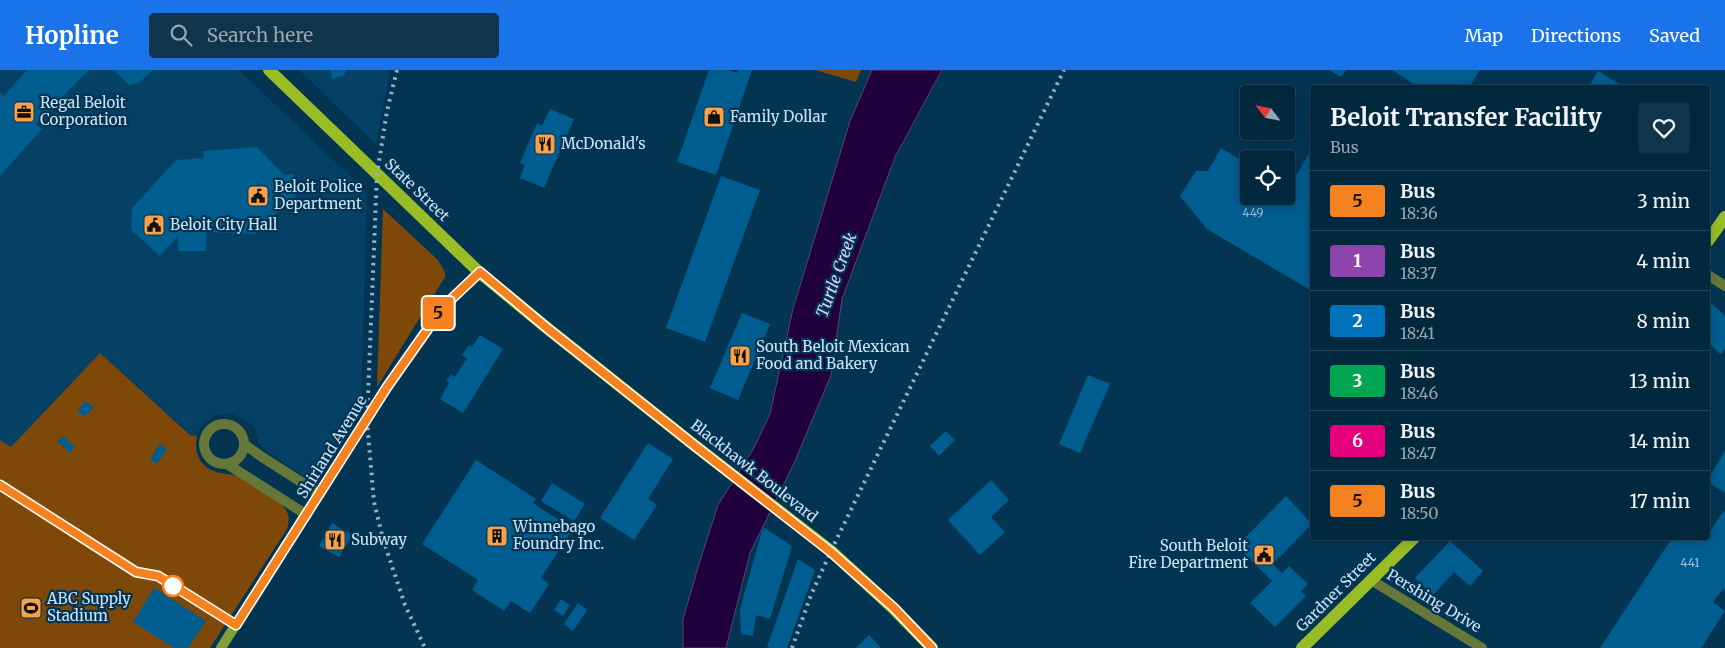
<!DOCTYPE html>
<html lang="en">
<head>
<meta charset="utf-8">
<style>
  body { margin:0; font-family:Merriweather,serif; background:#103449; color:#f1f3f6; height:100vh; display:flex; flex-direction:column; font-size:19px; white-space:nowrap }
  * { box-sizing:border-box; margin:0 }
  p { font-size:16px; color:#96a6b0 }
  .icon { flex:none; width:28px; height:28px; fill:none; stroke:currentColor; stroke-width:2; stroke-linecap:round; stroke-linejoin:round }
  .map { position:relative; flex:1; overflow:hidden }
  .details { position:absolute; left:1310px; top:15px; width:400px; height:455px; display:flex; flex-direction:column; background:#02283e; border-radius:5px; box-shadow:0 2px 12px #0003,0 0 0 1px #234458 }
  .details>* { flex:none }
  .badge { padding:0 10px; border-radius:4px; font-size:18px; line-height:32px }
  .needle { width:32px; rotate:302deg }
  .controls { position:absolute; left:1240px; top:15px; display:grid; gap:10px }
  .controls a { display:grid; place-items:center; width:55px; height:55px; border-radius:5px; background:#02283e; box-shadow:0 2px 12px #0003,0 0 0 1px #234458; font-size:25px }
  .map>.badge { position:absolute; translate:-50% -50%; box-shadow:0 0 0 2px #fff }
  .round { display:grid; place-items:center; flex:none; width:52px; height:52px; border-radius:5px; background:#103449 }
  .summary { display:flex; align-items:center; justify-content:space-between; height:85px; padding:0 20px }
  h1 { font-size:24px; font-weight:700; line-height:38px }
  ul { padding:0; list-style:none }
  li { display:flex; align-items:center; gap:15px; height:60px; padding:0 20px; border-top:1px solid #234458 }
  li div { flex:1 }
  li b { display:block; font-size:19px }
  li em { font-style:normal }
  li .badge { min-width:55px; font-weight:700; text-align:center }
  header { display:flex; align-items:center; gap:30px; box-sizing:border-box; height:70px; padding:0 25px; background:#1a73e8; color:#fff }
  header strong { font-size:24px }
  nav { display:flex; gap:28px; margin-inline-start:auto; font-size:18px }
  .search { width:350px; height:45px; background:#103449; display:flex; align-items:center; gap:12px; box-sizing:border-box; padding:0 18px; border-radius:5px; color:#96a6b0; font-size:19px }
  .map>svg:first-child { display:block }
</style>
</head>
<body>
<header>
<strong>Hopline</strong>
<div class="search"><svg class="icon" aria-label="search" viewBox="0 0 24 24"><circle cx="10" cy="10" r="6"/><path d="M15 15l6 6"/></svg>Search here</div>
<nav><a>Map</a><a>Directions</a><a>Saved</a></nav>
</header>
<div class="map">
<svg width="1725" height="578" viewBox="0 0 1725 578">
  <rect width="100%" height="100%" fill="#033553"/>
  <path fill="#054164" d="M0 0H239L367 122 361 342 321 404 313 407 302 405 272 385 259 374 255 358 244 349 232 344 215 345 201 356 197 366 191 365 100 283 11 377 0 370Z
    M299 0H390L376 74Z"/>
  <path fill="#7d4808" d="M815 0H861L856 12Z
    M383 139 438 190 445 202V207L377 317Z
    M100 283 190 365 197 366C193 385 202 400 221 403 226 404 231 404 236 406 246 409 282 432 286 440 290 447 289 453 287 459L210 578H0V370L11 377Z"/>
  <path fill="#21003e" stroke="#544475" d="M872 0H942L895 87 842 229 831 305 795 391 750 483 726 578H683V549L700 491 718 435 754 378 770 344 793 239 850 51Z"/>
  <path fill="#005d90" d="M27 0H89L36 54 42 59 0 106V23L4 26Z
    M114 0H153L139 13 129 15Z
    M330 0H347L343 6 332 9Z
    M709 0H728L737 3 738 0H752L716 105 677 92Z
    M1329 0H1346L1341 7Z
    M1392 0H1480L1469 18H1420Z
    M1598 1 1626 18H1588Z
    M550 39 574 49 544 118 520 108 525 95 520 93 537 53 542 56Z
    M257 77 284 105 294 104 296 137 281 138 255 164 206 162V181H178V166L160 186 131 160 132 138 176 90 204 88 203 81Z
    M1221 78 1249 95V126H1286V103L1294 109 1312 79V221L1207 159 1180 126 1196 101H1208Z
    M721 106 760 120 705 272 666 258Z
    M1708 230 1725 246V279L1720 284 1708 272Z
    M742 243 770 254 738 330 710 318Z
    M480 265 503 279 463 343 440 329 449 313 446 311 451 304 455 307 467 288 462 285 469 275 472 277Z
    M1088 305 1110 314 1080 383 1059 374Z
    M86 331 94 337 85 347 77 341Z
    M946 361 955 370 939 386 930 376Z
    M63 366 75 377 70 383 57 371Z
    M648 373 673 389 648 429 657 435 634 470 600 448Z
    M160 374 167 379 157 394 150 389Z
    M1725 381V423L1708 412V409Z
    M476 390 536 429 533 433 573 459 541 508 549 514 530 543 511 531 504 541 472 520 478 510 422 474Z
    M991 410 1009 430 991 447 1005 462 980 485 948 450Z
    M552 413 585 434 574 451 541 431Z
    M1286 426 1312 454 1273 494 1282 503 1289 496 1308 514 1301 521 1306 526 1275 557 1250 533 1272 511 1237 476Z
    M1723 441 1725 442V520L1723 519 1713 532 1725 541 1701 578H1600L1672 468H1708V465Z
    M332 453 352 465 339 487 319 476Z
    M763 457 792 476 770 549 756 545 753 566 741 564 740 539Z
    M1450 471 1483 501 1470 516 1454 502 1433 525 1415 508Z
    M798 489 815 500 787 578H771L767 577Z
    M154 518 206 551 188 578H174L133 552Z
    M561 529 570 535 563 546 554 540Z
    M578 533 587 540 573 561 564 554Z
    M869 565 881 578H856Z"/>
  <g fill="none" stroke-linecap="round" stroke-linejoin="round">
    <path stroke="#667839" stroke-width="10" d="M1708 205 1725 216
      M204 374a20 20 0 1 1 40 0a20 20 0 1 1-40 0Z
      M244 374 262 387 320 424
      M227 394 307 445
      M1371 510 1482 578"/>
    <path stroke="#839e34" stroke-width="10" d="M221 578 387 317 444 236 479 202"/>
    <path stroke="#99bc27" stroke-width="12" d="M269 0 479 202 547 258 694 375 831 481 893 538 932 578
      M1708 171 1725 147
      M1302 578 1414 468"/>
    <path stroke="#94b2c8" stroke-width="4" stroke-dasharray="2.5 5" stroke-linecap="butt" d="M397 0 387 41 377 104 367 351 374 432 383 469 405 535 425 578
      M792 578 811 525 831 481 1064 0"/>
  </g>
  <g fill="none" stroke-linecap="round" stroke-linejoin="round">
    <g stroke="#fff" stroke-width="11">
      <path id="line" d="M0 415 136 502 158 506 236 555 387 317 444 236 480 202 547 258 694 375 831 482 894 538 932 578"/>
    </g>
    <use href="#line" stroke="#f58220" stroke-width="8"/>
  </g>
  <defs>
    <g id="office-square" transform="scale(1.125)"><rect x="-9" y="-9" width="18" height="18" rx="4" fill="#f8a14a" stroke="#033553"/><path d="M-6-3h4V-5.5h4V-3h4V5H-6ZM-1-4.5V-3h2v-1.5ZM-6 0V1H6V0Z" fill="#111"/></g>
    <g id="shop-square" transform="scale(1.125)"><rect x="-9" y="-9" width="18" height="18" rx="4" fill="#f8a14a" stroke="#033553"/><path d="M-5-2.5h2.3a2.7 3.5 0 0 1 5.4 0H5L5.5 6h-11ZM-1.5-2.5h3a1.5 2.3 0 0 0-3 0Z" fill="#111"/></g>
    <g id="restaurant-square" transform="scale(1.125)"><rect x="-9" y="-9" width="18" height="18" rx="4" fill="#f8a14a" stroke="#033553"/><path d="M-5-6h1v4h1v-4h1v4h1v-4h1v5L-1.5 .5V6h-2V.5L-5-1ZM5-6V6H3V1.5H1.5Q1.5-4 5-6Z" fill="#111"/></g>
    <g id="civic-square" transform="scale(1.125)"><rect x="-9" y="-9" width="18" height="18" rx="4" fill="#f8a14a" stroke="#033553"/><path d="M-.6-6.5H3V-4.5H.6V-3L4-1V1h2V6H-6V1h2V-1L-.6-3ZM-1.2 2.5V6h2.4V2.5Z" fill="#111"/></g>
    <g id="building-square" transform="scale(1.125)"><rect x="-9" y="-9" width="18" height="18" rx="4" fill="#f8a14a" stroke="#033553"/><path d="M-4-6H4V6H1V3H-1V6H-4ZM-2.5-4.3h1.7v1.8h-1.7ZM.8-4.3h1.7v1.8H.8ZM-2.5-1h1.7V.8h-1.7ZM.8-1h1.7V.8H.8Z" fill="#111"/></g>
    <g id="stadium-square" transform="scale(1.125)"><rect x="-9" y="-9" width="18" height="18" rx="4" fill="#f8a14a" stroke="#033553"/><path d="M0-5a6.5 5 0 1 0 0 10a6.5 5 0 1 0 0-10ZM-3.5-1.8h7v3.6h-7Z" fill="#111"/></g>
  </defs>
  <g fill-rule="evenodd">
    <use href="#office-square" x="24" y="42"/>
    <use href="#shop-square" x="714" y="47"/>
    <use href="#restaurant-square" x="545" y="74"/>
    <use href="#civic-square" x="258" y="126"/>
    <use href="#civic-square" x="154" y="155"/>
    <use href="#restaurant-square" x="740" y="286"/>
    <use href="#building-square" x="497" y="466"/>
    <use href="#restaurant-square" x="335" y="470"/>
    <use href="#civic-square" x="1264" y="485"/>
    <use href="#stadium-square" x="31" y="538"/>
  </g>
  <circle fill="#fff" stroke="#f58220" stroke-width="2.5" cx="173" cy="516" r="10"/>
  <g text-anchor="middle" stroke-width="4.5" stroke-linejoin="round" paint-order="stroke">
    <g font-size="12" fill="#99c2dc">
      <text x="1253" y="147">449</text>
      <text x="1690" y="497">441</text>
    </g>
    <g font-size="15" fill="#cce3f6" stroke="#033553" text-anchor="start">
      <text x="40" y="38">Regal Beloit<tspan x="40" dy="17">Corporation</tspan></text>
      <text x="730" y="52">Family Dollar</text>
      <text x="561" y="79">McDonald's</text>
      <text x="274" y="122">Beloit Police<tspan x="274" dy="17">Department</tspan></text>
      <text x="170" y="160">Beloit City Hall</text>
      <text x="756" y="282">South Beloit Mexican<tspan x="756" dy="17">Food and Bakery</tspan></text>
      <text x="513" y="462">Winnebago<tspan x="513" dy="17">Foundry Inc.</tspan></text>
      <text x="351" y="475">Subway</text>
      <text x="1248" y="481" text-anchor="end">South Beloit<tspan x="1248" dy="17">Fire Department</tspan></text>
      <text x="47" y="534">ABC Supply<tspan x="47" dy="17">Stadium</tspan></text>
    </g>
    <g font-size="15" fill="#cce3f6" stroke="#033553">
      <text transform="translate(417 120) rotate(44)" y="5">State Street</text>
      <text transform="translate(332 377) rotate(-58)" y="5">Shirland Avenue</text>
      <text transform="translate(754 401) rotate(38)" y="5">Blackhawk Boulevard</text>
      <text transform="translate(1336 522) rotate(-45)" y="5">Gardner Street</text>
      <text transform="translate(1434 531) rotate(31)" y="5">Pershing Drive</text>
    </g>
    <g font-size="16" font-style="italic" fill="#e1cefe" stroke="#033553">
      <text transform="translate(836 205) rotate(-70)" y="6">Turtle Creek</text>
    </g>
  </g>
</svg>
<div class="controls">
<a><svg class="needle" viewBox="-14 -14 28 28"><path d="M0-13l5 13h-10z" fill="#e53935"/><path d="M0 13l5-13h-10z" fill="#96a6b0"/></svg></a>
<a><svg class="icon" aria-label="locate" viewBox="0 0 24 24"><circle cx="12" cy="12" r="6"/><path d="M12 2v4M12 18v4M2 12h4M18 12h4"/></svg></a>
</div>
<b class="badge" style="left:438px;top:243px;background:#f58220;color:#111">5</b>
<section class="details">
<div class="summary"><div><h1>Beloit Transfer Facility</h1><p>Bus</p></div><a class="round"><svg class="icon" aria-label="heart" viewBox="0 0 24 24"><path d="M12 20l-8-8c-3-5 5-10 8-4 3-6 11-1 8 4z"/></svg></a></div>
<ul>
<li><span class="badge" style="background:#f58220;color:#111">5</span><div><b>Bus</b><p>18:36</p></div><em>3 min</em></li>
<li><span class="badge" style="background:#8e44ad;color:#fff">1</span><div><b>Bus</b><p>18:37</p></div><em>4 min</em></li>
<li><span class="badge" style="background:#0072bc;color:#fff">2</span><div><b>Bus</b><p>18:41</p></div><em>8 min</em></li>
<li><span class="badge" style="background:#00a651;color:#fff">3</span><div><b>Bus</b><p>18:46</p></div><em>13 min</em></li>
<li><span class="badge" style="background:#e6007e;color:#fff">6</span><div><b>Bus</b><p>18:47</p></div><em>14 min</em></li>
<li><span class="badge" style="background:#f58220;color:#111">5</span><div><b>Bus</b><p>18:50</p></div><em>17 min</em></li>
</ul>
</section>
</div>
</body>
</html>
